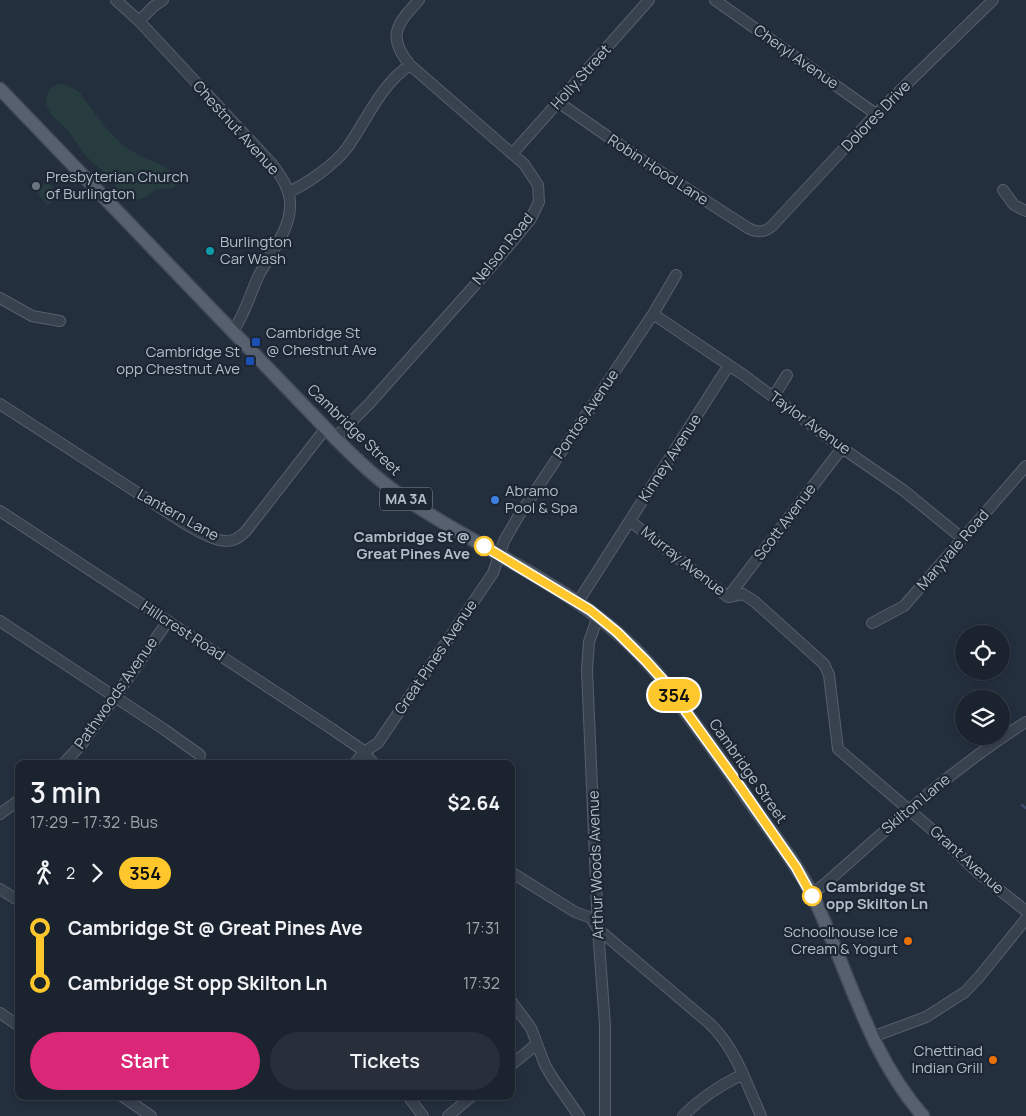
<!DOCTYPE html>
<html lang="en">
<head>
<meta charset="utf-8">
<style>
  body { margin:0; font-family:Manrope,sans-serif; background:#282f3a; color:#f1f3f6; height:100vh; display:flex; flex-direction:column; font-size:19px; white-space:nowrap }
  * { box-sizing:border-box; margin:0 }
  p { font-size:16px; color:#a0a4aa }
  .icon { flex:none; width:28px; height:28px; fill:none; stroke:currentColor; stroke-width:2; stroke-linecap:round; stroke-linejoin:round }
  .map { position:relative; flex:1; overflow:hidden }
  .sheet { position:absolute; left:15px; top:760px; width:500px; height:340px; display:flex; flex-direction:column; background:#1b232e; border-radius:10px; box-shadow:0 2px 8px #0003,0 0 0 1px #39404a }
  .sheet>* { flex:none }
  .badge { padding:0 10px; border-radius:16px; font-size:18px; line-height:32px }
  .tools { position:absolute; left:955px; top:625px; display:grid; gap:10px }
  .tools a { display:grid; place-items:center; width:55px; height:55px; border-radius:50%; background:#1b232e; box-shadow:0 2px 8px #0003,0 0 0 1px #39404a; font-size:25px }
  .map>.badge { position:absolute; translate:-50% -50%; box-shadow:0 0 0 2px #fff }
  .legs { display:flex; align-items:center; gap:8px; height:55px; padding:0 15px; font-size:16px }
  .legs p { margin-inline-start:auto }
  .overview { display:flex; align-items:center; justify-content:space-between; height:85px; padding:0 15px }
  h1 { font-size:28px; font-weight:600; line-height:38px }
  .primary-button { display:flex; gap:10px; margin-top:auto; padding:10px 15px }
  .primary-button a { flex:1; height:58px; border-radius:30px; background:#db2777; color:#fff; font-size:20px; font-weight:600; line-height:58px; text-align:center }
  .primary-button a+a { background:#282f3a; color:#f1f3f6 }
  ul { padding:0 15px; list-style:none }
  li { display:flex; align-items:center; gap:18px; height:55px; font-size:19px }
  li i { display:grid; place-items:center; width:8px; height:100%; margin:0 6px; background:currentColor }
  li i::after { content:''; width:12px; height:12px; margin:-6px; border:4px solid; border-radius:50%; background:#1b232e }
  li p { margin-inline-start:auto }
  li:first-child i { background:linear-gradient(#0000 50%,currentColor 0) }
  li:last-child i { background:linear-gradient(currentColor 50%,#0000 0) }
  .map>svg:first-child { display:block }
</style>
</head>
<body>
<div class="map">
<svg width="1026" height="1116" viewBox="0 0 1026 1116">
  <rect width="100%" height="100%" fill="#242f3e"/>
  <path fill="#263c3f" d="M58 84C67 84 72 87 80 93 96 115 113 142 139 155 155 163 172 165 176 185L173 188 156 189C148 197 136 204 125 197 118 192 114 182 108 176 101 169 94 164 87 157 79 148 73 135 64 126 57 120 50 115 47 106 44 97 49 87 58 84Z
    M47 181 59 194 48 205 36 192Z"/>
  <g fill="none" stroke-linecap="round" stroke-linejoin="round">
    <path stroke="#394c67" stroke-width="2.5" d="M1022 805 1026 808"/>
    <g stroke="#565f6c" stroke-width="12">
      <path id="minor" d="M116 0 139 21 272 164C281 176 291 190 290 206 290 230 270 254 259 275 250 294 245 314 233 331
        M715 0 876 114
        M139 21 154 6 163 0
        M558 102 630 152 748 228C757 233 764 233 772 226L876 114 993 0
        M512 154 649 0
        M1003 190 1014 205 1026 211
        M288 192C306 185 335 164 347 148 367 120 380 85 410 65
        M0 298 32 316 60 321
        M653 314 745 376 842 448 903 490 962 538
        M774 396 787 375
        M0 404C48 435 96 466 144 497 163 509 198 535 219 540 231 543 239 539 246 531L326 428
        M335 438 369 404 491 267 530 220 539 202 538 185 524 164 410 65C386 36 397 24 419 0
        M0 511 332 729 361 749 374 764
        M630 521 728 597
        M728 597 743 594 754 601 824 664 829 675 838 749 936 833 977 872 1026 911
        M728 597 842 448
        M578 602 729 365
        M598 616 589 642 587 670 598 929 605 1025V1116
        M0 621 165 730 200 755
        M872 623 904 606 1026 466
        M63 764 82 744 168 621
        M354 764 364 752 378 743 493 573 504 541 518 517 653 314 676 275
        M0 814 19 800
        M511 872 575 912 591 918 598 929 709 1023C725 1038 734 1055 743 1074 721 1085 700 1098 683 1116
        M0 889 19 901
        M812 894 826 883C890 826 953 768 1026 722
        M511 1001 531 1028 545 1065 552 1077 579 1116
        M0 1013 19 1026
        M872 1037 926 1017 965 992 979 977 1026 919
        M511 1065 537 1044
        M743 1074 761 1116
        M122 1096 151 1116
        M408 1096 423 1116
        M448 1116 472 1096"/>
    </g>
    <g stroke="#414a57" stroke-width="15">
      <path id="major" d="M0 89 335 438C358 461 382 484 409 501 492 557 589 592 655 671 668 686 679 703 691 719 711 746 731 774 750 802 771 832 795 861 812 894 848 969 867 1052 923 1116"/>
    </g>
    <use href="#minor" stroke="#38414e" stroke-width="10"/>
    <use href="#major" stroke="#56606e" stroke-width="12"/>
  </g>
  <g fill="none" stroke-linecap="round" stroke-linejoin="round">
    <g stroke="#fff" stroke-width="11">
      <path id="line-1" d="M484 546 590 610 617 632 646 661 664 681 739 785 796 867 812 896"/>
    </g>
    <use href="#line-1" stroke="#ffc72c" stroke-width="8"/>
  </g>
  <circle fill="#6b7280" stroke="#1d2633" stroke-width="2" cx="36" cy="186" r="5"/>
  <circle fill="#0f9aa8" stroke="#1d2633" stroke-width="2" cx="210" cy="251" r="5"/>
  <g fill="#1a4fb4" stroke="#1d2633" stroke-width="2">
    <rect x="251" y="337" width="10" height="10" rx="2.5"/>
    <rect x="245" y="356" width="10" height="10" rx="2.5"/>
  </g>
  <circle fill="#3f7fe0" stroke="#1d2633" stroke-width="2" cx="495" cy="500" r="5"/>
  <g fill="#fff" stroke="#ffc72c" stroke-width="2.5">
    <circle cx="484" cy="546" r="9"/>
    <circle cx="812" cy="896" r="9"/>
  </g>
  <g fill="#e8710a" stroke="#1d2633" stroke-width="2">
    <circle cx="908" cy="941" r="5"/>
    <circle cx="993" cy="1060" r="5"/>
  </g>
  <g text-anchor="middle" stroke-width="4.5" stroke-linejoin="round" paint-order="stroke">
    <rect fill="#1d2633" stroke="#878f9c" stroke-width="1" x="380" y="487.5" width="52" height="23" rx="4"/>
    <g font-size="14" font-weight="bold" fill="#b4bcc9">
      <text x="406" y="504">MA 3A</text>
    </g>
    <g font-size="15" fill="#b4bcc9" stroke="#1d2633">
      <text transform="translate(796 57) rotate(35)" y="5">Cheryl Avenue</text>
      <text transform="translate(581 77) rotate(-48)" y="5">Holly Street</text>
      <text transform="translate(876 116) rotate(-46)" y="5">Dolores Drive</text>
      <text transform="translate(236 128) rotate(48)" y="5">Chestnut Avenue</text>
      <text transform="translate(658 170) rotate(33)" y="5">Robin Hood Lane</text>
      <text transform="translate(503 249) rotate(-51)" y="5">Nelson Road</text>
      <text transform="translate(586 414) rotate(-56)" y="5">Pontos Avenue</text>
      <text transform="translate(810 423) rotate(36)" y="5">Taylor Avenue</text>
      <text transform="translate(354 430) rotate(44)" y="5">Cambridge Street</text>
      <text transform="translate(670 458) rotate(-57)" y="5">Kinney Avenue</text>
      <text transform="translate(178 515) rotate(29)" y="5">Lantern Lane</text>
      <text transform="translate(785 522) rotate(-53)" y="5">Scott Avenue</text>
      <text transform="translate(953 550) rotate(-49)" y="5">Maryvale Road</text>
      <text transform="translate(683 561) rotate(38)" y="5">Murray Avenue</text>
      <text transform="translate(183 631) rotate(33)" y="5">Hillcrest Road</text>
      <text transform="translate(436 657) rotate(-56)" y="5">Great Pines Avenue</text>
      <text transform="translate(116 693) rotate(-55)" y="5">Pathwoods Avenue</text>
      <text transform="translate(748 771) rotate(55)" y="5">Cambridge Street</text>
      <text transform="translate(916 804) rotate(-40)" y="5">Skilton Lane</text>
      <text transform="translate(967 860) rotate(42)" y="5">Grant Avenue</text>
      <text transform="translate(596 865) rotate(-92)" y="5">Arthur Woods Avenue</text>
    </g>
    <g font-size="15" fill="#b4bcc9" stroke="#1d2633" text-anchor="start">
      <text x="46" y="182">Presbyterian Church<tspan x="46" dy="17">of Burlington</tspan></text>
      <text x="220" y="247">Burlington<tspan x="220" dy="17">Car Wash</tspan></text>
      <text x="266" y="338">Cambridge St<tspan x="266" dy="17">@ Chestnut Ave</tspan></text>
      <text x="240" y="357" text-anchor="end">Cambridge St<tspan x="240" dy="17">opp Chestnut Ave</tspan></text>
      <text x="505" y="496">Abramo<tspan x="505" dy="17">Pool &amp; Spa</tspan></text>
      <text x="898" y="937" text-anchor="end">Schoolhouse Ice<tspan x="898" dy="17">Cream &amp; Yogurt</tspan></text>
      <text x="983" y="1056" text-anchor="end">Chettinad<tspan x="983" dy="17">Indian Grill</tspan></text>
    </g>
    <g font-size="15" font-weight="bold" fill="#b4bcc9" stroke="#1d2633" text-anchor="end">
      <text x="470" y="542">Cambridge St @<tspan x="470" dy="17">Great Pines Ave</tspan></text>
      <text x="826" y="892" text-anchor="start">Cambridge St<tspan x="826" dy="17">opp Skilton Ln</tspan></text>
    </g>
  </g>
</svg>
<div class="tools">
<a><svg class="icon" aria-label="locate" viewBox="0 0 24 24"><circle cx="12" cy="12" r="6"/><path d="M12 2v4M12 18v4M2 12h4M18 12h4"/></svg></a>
<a><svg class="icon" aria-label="layers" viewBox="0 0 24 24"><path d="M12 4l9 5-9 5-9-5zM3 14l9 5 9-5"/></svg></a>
</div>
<b class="badge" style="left:674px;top:695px;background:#ffc72c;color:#111">354</b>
<section class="sheet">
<div class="overview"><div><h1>3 min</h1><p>17:29 – 17:32 · Bus</p></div><b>$2.64</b></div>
<div class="legs"><svg class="icon" aria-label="walk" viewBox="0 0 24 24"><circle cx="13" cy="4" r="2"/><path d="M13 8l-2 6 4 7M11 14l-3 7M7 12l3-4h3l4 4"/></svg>2<svg class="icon" aria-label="forward" viewBox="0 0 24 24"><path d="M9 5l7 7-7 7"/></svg><b class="badge" style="background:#ffc72c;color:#111">354</b></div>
<ul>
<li><i style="color:#ffc72c"></i><b>Cambridge St @ Great Pines Ave</b><p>17:31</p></li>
<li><i style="color:#ffc72c"></i><b>Cambridge St opp Skilton Ln</b><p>17:32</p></li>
</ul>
<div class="primary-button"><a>Start</a><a>Tickets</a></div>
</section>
</div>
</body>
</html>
